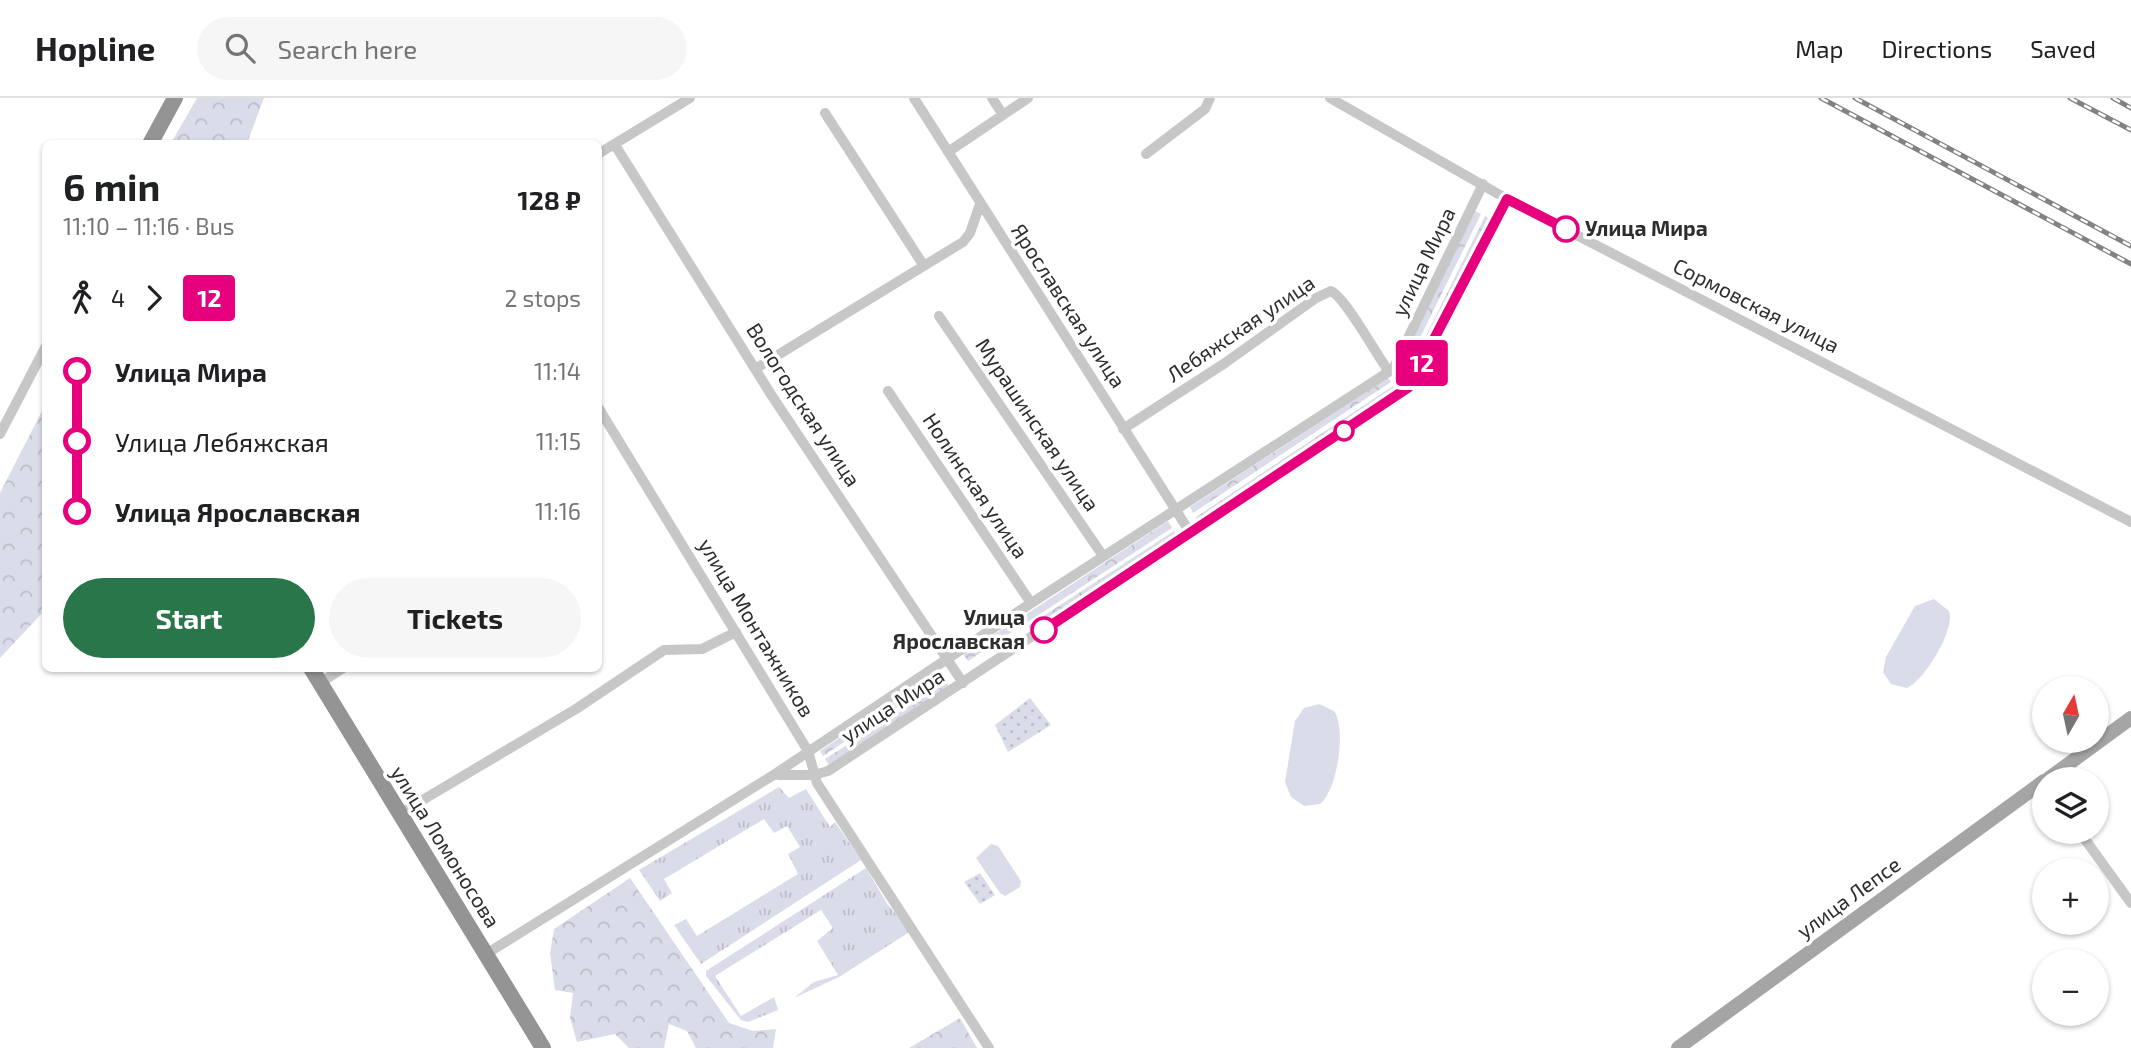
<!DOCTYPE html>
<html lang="en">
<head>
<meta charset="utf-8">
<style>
  body { margin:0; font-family:"Exo 2",sans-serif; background:#f6f6f6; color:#202124; height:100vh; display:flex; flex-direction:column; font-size:26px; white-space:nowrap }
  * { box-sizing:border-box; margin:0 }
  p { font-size:23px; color:#757577 }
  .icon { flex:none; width:38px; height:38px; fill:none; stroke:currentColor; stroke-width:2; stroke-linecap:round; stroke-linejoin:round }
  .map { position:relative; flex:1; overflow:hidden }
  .sheet { position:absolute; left:42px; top:42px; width:560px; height:532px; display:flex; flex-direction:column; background:#fff; border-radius:10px; box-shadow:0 2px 5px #0004 }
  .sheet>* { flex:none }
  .badge { padding:0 14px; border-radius:5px; font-size:24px; line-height:46px }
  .needle { width:46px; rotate:9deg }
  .buttons { position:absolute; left:2032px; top:578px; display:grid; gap:14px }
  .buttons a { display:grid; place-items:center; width:77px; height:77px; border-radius:50%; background:#fff; box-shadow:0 2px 5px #0004; font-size:35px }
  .map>.badge { position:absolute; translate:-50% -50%; box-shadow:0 0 0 4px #fff }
  .legs { display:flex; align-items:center; gap:10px; height:77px; padding:0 21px; font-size:23px }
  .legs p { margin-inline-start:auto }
  .overview { display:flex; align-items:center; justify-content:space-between; height:119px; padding:0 21px }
  h1 { font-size:38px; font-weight:700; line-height:52px }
  .cta { display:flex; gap:14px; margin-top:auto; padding:14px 21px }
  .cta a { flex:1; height:80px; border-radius:42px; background:#2a764b; color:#fff; font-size:28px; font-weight:700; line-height:80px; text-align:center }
  .cta a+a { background:#f6f6f6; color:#202124 }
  ul { padding:0 21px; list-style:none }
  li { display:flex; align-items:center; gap:24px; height:70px; font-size:26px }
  li i { display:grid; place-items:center; width:10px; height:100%; margin:0 9px; background:currentColor }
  li i::after { content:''; width:18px; height:18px; margin:-9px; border:5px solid; border-radius:50%; background:#fff }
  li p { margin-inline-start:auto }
  li:first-child i { background:linear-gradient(#0000 50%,currentColor 0) }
  li:last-child i { background:linear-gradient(currentColor 50%,#0000 0) }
  header { display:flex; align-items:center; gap:42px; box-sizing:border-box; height:98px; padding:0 35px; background:#fff; border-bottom:2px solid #e0e0e0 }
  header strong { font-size:33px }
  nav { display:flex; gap:38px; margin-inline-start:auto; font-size:24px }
  .search { width:490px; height:63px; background:#f6f6f6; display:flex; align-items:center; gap:18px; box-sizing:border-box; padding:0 24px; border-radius:38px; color:#757577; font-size:26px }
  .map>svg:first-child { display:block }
</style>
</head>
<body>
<header>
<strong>Hopline</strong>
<div class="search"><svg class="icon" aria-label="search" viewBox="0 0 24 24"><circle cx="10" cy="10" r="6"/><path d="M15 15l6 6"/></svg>Search here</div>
<nav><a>Map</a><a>Directions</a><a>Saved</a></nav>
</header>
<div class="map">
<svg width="2131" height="950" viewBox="0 0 2131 950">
  <defs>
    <pattern id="grass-tufts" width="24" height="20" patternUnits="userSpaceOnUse" patternTransform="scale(1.75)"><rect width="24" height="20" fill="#dbdcea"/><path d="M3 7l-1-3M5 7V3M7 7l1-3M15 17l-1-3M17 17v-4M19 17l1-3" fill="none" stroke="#bcbdc9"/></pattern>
    <pattern id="forest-crowns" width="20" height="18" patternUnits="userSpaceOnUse" patternTransform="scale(1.75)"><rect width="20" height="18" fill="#dbdcea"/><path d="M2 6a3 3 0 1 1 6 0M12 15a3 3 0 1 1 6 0" fill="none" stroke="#bcbdc9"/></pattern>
    <pattern id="park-dots" width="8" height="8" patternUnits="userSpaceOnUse" patternTransform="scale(1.75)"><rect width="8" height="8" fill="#dbdcea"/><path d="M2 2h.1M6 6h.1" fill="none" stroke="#bcbdc9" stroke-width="1.8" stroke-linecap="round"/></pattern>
  </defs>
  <rect width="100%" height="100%" fill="#fff"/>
  <path fill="url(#grass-tufts)" d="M779 689 789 700 806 691 830 729 835 724 861 762 701 866 674 827 686 821 697 838 798 776 788 756 800 749 787 728 774 735 764 721 664 781 672 795 660 803 639 772Z
    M866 770 888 807 911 833 839 879 794 900 814 884 838 877 817 843 833 830 821 812 715 878 741 918 774 899 778 912 748 924 741 922 706 878V873Z"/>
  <path fill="url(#forest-crowns)" d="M197 0H264L247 45H171Z
    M1475 113 1481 116 1409 262 1402 258Z
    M1485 118 1491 121 1418 267 1413 264Z
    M1388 280 1391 284 1193 415 1190 409Z
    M1393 288 1396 293 1200 425 1196 419Z
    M45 307V512L0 560V395Z
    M1168 423 1172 430 1026 525 1022 519Z
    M1174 433 1178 439 1032 535 1028 528Z
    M1017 522 1021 528 968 563 963 556Z
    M939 573 943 579 823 658 820 653Z
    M946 583 949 588 830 668 825 661Z
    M630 780 729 925 753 933 776 931 773 950H696L687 933 669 926 664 950H629L615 936 577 944 570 920 573 895 555 892 550 855 554 831Z
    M960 920 977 950H909Z"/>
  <path fill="url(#park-dots)" d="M1030 600 1051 627 1008 654 995 627Z
    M980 775 995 797 980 806 964 784Z"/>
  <path fill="#dbdcea" d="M1934 501 1949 513C1956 531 1924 583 1907 590L1891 586 1883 574 1886 559 1915 508Z
    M1319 606 1334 613C1347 631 1337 693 1320 706L1304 708 1291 699 1285 684 1295 623 1304 610Z
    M991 746 998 748 1021 783 1020 789 1005 798 1000 795 976 760Z"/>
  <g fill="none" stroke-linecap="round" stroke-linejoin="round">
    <path stroke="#c7c7c7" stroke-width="10" d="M914 0 1191 436
      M992 0 1003 17
      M1330 0 1507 101 2131 424
      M825 15 924 168
      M615 47 772 298 963 585
      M948 54 1028 0
      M598 56 690 0
      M1146 56 1205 11 1210 0
      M939 218 1103 458
      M755 271 963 144 970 135 980 106
      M888 293 1031 505
      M598 309 808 653 817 685 989 950
      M1123 331 1225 265 1316 200 1331 193C1345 199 1376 256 1389 274
      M0 336 46 248
      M320 585 343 570
      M778 677H814L828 673 1409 289 1507 101
      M399 716 576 611 664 552 702 551 736 534
      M2079 733 2131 805
      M486 856 772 678 1016 515 1393 271 1483 86"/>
    <path stroke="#a5a5a5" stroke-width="14" d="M2048 681 2131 620
      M1678 950 2044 683"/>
    <path stroke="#949494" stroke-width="16" d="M150 46 175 0
      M311 570 543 950"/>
    <g stroke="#828282" stroke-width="5">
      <path id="rail" d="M1821 0 2131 166
        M1855 0 2131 148
        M2070 0 2131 32
        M2113 0 2131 10"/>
    </g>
    <use href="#rail" stroke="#fff" stroke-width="2.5" stroke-dasharray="8" stroke-linecap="butt"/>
  </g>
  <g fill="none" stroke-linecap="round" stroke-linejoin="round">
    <g stroke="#fff" stroke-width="16">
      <path id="line-1" d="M1044 532 1409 289 1507 101 1566 131"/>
    </g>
    <use href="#line-1" stroke="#e6007e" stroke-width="10"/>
  </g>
  <g fill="#fff" stroke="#e6007e" stroke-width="3.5">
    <circle cx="1566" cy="131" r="12"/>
    <circle cx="1344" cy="333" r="9"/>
    <circle cx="1044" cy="532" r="12"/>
  </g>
  <g text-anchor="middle" stroke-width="7" stroke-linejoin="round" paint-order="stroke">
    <g font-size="21" font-weight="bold" fill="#2d2d2d" stroke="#fff" text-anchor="start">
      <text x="1585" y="138">Улица Мира</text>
      <text x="1025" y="527" text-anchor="end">Улица<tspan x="1025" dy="24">Ярославская</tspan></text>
    </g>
    <g font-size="21" fill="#2d2d2d" stroke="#fff">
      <text transform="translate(1424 164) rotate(-64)" y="7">улица Мира</text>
      <text transform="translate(1068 208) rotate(57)" y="7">Ярославская улица</text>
      <text transform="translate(1756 208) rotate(27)" y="7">Сормовская улица</text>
      <text transform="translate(1241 231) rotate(-34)" y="7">Лебяжская улица</text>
      <text transform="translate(803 307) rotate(57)" y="7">Вологодская улица</text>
      <text transform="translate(1037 327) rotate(56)" y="7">Мурашинская улица</text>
      <text transform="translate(975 388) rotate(56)" y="7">Нолинская улица</text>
      <text transform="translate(756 530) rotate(59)" y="7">улица Монтажников</text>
      <text transform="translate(893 608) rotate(-33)" y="7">улица Мира</text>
      <text transform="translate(445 749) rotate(58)" y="7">улица Ломоносова</text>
      <text transform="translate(1849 800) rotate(-36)" y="7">улица Лепсе</text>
    </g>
  </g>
</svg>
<div class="buttons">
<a><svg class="needle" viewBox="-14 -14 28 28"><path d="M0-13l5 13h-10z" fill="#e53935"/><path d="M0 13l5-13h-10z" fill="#757577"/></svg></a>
<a><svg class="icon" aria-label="layers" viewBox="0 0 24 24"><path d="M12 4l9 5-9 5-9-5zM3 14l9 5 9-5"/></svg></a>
<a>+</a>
<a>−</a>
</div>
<b class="badge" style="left:1422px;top:265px;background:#e6007e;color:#fff">12</b>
<section class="sheet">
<div class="overview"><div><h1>6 min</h1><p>11:10 – 11:16 · Bus</p></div><b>128 ₽</b></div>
<div class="legs"><svg class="icon" aria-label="walk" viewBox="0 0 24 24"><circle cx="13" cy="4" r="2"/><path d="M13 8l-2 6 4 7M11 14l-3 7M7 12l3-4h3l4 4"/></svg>4<svg class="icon" aria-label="forward" viewBox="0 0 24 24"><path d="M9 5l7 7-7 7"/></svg><b class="badge" style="background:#e6007e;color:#fff">12</b><p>2 stops</p></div>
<ul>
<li><i style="color:#e6007e"></i><b>Улица Мира</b><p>11:14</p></li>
<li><i style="color:#e6007e"></i><span>Улица Лебяжская</span><p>11:15</p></li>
<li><i style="color:#e6007e"></i><b>Улица Ярославская</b><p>11:16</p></li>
</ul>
<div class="cta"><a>Start</a><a>Tickets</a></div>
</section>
</div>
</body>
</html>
